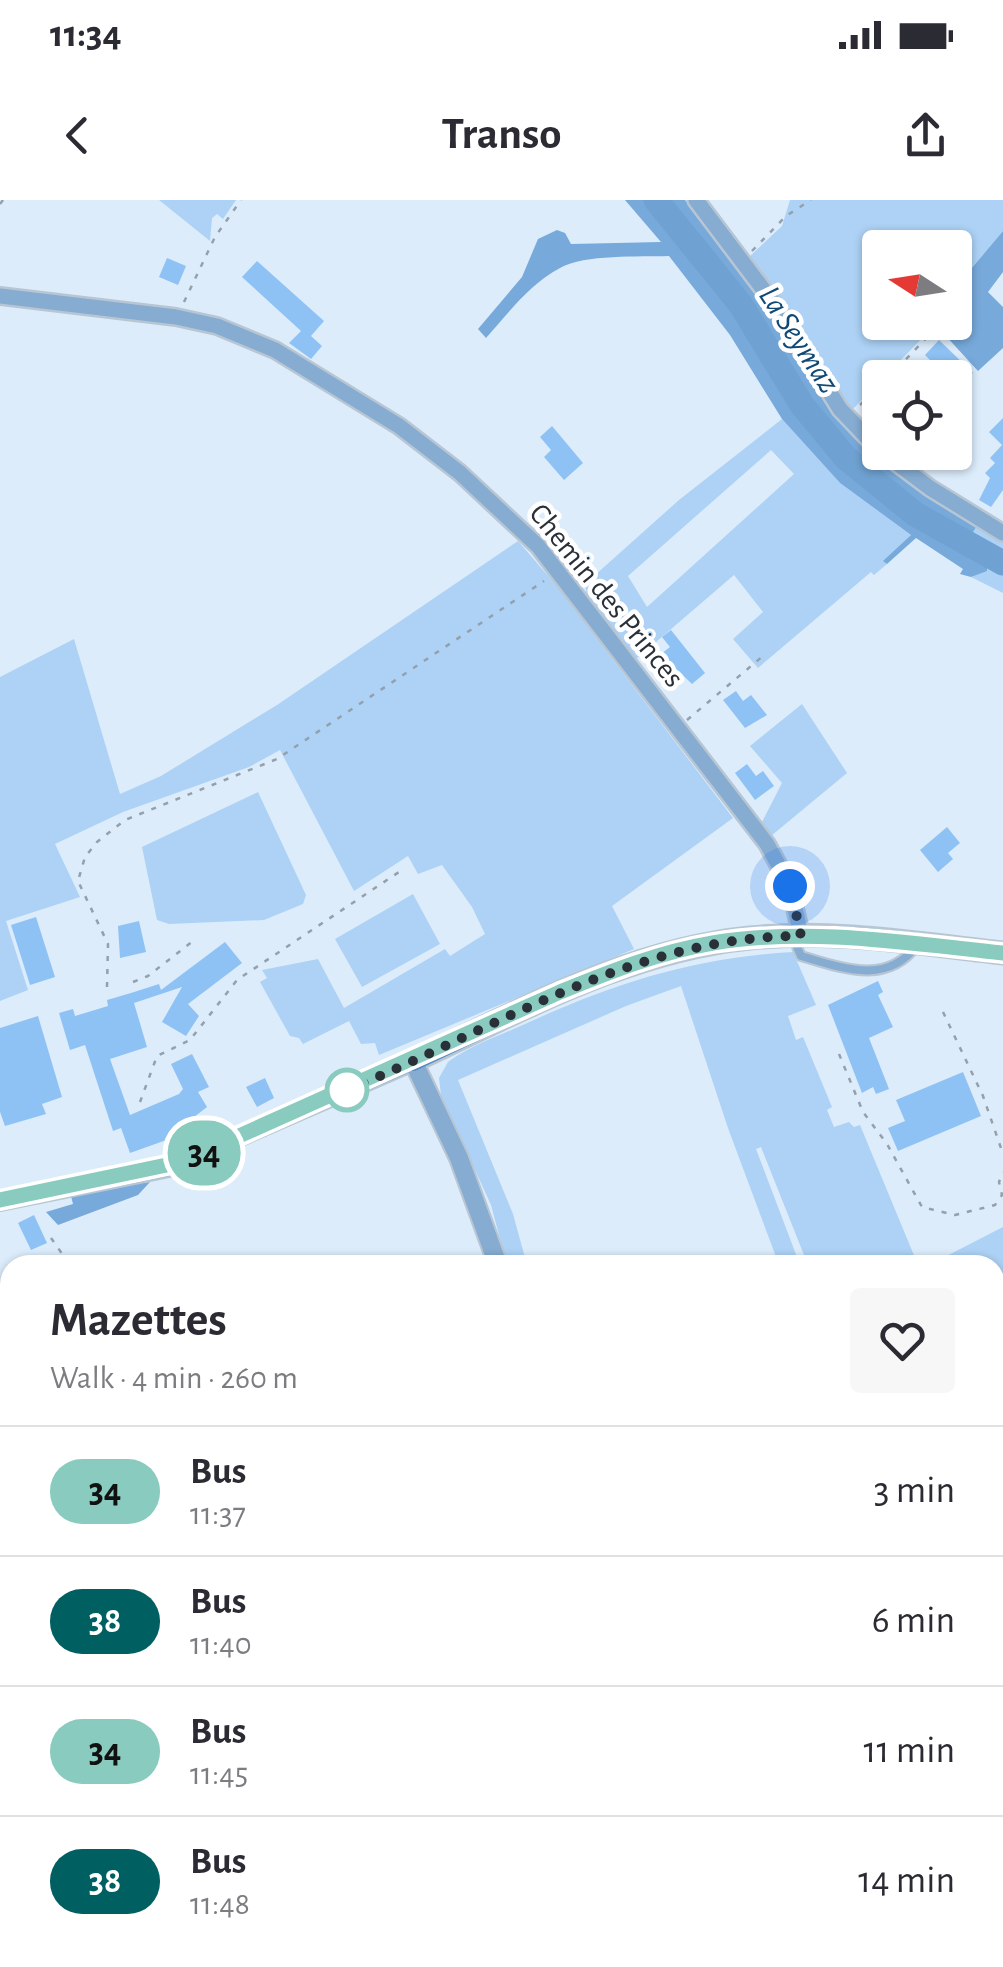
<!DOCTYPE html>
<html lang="en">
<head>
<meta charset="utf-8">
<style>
  body { margin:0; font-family:"Alegreya Sans",sans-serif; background:#f7f7f7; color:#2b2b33; height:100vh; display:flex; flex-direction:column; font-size:38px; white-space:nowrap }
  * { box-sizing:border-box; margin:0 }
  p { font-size:32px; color:#7c7c81 }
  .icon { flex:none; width:55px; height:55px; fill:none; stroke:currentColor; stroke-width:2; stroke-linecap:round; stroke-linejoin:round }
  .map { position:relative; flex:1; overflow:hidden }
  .panel { position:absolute; left:0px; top:1055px; width:1005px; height:712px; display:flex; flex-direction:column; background:#fff; border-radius:30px 30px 0 0; box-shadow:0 2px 8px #0004 }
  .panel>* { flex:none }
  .badge { padding:0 20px; border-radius:32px; font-size:35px; line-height:65px }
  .needle { width:65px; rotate:282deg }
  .fabs { position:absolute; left:862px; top:30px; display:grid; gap:20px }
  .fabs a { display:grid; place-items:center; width:110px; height:110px; border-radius:10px; background:#fff; box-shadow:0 2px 8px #0004; font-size:50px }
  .you { position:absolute; width:50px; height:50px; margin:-25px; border:8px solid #fff; border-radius:50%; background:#1a73e8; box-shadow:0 0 0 15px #1a73e833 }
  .map>.badge { position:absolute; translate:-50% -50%; box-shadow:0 0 0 5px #fff }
  .round { display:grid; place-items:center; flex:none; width:105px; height:105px; border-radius:10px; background:#f7f7f7 }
  .overview { display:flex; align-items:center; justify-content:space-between; height:170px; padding:0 50px }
  h1 { font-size:48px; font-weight:600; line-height:75px }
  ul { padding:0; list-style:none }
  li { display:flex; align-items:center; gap:30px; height:130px; padding:0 50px; border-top:2px solid #e1e1e2 }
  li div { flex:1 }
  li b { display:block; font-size:38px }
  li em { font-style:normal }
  li .badge { min-width:110px; font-weight:700; text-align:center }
  .status { display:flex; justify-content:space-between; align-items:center; height:70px; padding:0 50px; background:#fff; direction:ltr }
  .status svg { height:28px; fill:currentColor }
  header { display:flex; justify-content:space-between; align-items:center; height:130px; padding:0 50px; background:#fff; font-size:45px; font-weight:600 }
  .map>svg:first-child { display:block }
</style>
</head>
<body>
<div class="status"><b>11:34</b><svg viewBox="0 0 49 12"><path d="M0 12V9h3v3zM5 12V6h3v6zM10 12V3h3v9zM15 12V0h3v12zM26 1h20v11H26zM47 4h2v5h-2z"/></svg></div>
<header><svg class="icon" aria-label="back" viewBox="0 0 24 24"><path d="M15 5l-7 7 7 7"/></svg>Transo<svg class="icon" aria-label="share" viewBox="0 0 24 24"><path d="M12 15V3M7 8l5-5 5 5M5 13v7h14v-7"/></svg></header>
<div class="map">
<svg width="1003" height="1767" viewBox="0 0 1003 1767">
  <rect width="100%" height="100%" fill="#dcecfb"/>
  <path fill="#add2f5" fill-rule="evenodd" d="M159 0H236L223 19 217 14 212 18 210 41Z
    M790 0H1003V31L955 88V48H880V122L935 125 852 210 748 58 782 26Z
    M782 219 840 283 911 335 884 361 887 364 874 375 871 372 758 468 733 439 763 412 734 375 635 460 587 397 585 384 679 300ZM771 250 794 274 647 407 628 376Z
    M978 324 1003 340V393L971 377 987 370 966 344Z
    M518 341 556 385 733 618 612 706 634 749 379 855 375 843 361 844 349 821 303 844 299 838 290 836 260 782 267 778 262 770 318 759 344 808 445 749 450 756 485 734 472 707 442 665 418 674 408 656 354 691 280 550 249 567 123 612 55 644 80 697 6 721 28 790 0 801V477L74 439 120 594 161 576 277 505Z
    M802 504 847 573 771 636 761 624 782 583 750 546Z
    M258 592 306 695 303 704 264 720 169 724 157 720 142 647Z
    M413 694 440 744 362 787 335 739Z
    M793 752 816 805 788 816 796 840 803 837 832 907 827 910 834 927 849 922 854 927 860 925 918 1065H808L761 947 756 949 800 1065H779L728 928 681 786 626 806 458 880 513 1014 527 1065H507L491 1005 441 895 439 878 448 862C471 845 499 836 525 824 615 783 693 758 793 752Z
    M1003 1027V1100L995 1103V1065H929Z"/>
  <path fill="#77a9da" d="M625 0H685L740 67 841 222 898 275 978 324 966 344 987 357V371L971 377 960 374 963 369 916 338 887 364 883 361 911 335 840 283 782 219 730 135 669 56C639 57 585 54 560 68 530 84 508 113 486 138L478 129 522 77 538 39 557 30 565 33 571 44 661 42Z
    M1003 31V72L988 92 1003 107V148L978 171 934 123 955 122V88Z
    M150 982 138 995 58 1025 46 1012 73 1004 70 992Z"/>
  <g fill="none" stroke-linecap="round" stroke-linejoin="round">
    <path stroke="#6fa2d2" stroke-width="25" d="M656 0 741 105 802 205 846 258 915 314 1003 363
      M995 1274 1003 1266
      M895 1758 897 1767"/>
  </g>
  <path fill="#8ec2f4" d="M167 58 186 66 178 85 159 77Z
    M257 61 324 121 311 136 322 146 311 159 289 143 301 131 242 77Z
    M939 140 973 173 961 185 955 178H929L938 168 925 155Z
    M1003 218V290L991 307 979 300 990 278 985 273 995 263 990 258 1002 245 989 232Z
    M552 226 583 263 564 280 544 257 551 250 540 237Z
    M671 430 705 473 692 484 661 454 670 447 662 437Z
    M736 491 743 501 751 495 767 515 745 528 723 500Z
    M747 564 756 576 763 571 774 586 755 600 735 573Z
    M947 627 960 643 948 653 953 659 938 672 920 650Z
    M36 717 55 777 30 785 11 725Z
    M139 721 146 752 120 758 118 726Z
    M225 742 242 763 188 804 199 816 186 836 162 822 182 787 134 803 147 847 110 859 130 915 179 894 183 889 171 864 192 854 209 887 198 892 207 907 194 917 204 938 178 950 172 938 130 953 121 928 113 931 85 845 70 850 59 813 73 809 75 816 108 806 107 800 131 793 159 784 161 790Z
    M878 781 883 792 878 795 893 827 869 838 889 889 876 894 873 887 862 893 828 805Z
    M38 816 62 897 42 904 46 914 5 926 0 912V828Z
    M963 872 981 916 898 951 888 928 905 921 896 900Z
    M265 878 274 898 257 907 246 887Z
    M34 1015 47 1043 31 1050 18 1023Z"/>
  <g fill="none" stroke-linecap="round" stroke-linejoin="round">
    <g stroke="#b8c6d4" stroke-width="12">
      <path id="service" d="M794 740 801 756C842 768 887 786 917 745
        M995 1440 1003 1432
        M995 1551 1003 1545
        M995 1640 1003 1633
        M780 1758 785 1767"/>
    </g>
    <g stroke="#b8c6d4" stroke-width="20">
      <path id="minor" d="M696 0 778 109 840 209 880 251
        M0 96 176 117 217 126 275 150 399 226 460 273 538 346 767 644 790 686 801 735
        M882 252 930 288 1003 333
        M995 1467 1003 1475"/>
    </g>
    <g stroke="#b8c6d4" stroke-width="22">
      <path id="tertiary" d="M0 1001 169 967 413 861 459 958 498 1065
        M753 1758 756 1767"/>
    </g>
    <g stroke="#b8c6d4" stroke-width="25">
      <path id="secondary" d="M413 861C522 810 629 750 750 738 834 729 920 744 1003 753"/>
    </g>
    <path stroke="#94a0ac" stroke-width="2.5" stroke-dasharray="5 8" stroke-linecap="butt" d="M0 4 3 0
      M752 51 786 16 811 0
      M184 102 215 37 241 0
      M888 178 934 130
      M860 205 880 185
      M687 520 763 456
      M133 782 148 776 193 741
      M107 787 108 744 78 681 85 657 97 642 125 620 277 559 544 381
      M943 812 983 896 1003 954
      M839 854 863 912 887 944 922 1007 955 1015 995 1005 1002 995 999 982 1003 972
      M140 902 157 856 190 840 237 780 402 670
      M51 1038 70 1065
      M995 1298 1003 1290
      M0 1669 10 1681
      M75 1758 83 1767"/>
    <use href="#service" stroke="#86acd1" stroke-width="8"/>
    <use href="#minor" stroke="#86acd1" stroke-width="15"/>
    <use href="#tertiary" stroke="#86acd1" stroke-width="18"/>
    <use href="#secondary" stroke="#538dc2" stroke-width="20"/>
  </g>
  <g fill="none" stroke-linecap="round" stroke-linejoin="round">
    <g stroke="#fff" stroke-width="22">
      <path id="line" d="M0 1000 181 962 560 792C609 772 659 752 713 743 809 727 907 743 1003 753"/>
    </g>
    <use href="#line" stroke="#89cbbe" stroke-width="15"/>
    <path stroke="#293038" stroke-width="10" stroke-dasharray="0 18" d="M347 890C496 829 634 736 801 736L790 686"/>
  </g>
  <circle fill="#fff" stroke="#89cbbe" stroke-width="5" cx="347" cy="890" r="20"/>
  <g text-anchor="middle" stroke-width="9" stroke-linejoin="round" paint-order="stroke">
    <g font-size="30" fill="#293038" stroke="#fff">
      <text transform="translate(607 395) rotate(51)" y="10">Chemin des Princes</text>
    </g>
    <g font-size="32" font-style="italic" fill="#104976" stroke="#fff">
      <text transform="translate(800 139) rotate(57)" y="11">La Seymaz</text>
    </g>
  </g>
</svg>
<div class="fabs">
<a><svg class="needle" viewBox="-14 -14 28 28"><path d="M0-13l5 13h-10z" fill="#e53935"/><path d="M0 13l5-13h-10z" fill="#7c7c81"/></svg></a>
<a><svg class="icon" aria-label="locate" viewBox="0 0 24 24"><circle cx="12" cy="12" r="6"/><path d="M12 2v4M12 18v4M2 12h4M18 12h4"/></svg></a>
</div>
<div class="you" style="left:790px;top:686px"></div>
<b class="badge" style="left:204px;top:953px;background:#89cbbe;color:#111">34</b>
<section class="panel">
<div class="overview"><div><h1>Mazettes</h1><p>Walk · 4 min · 260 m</p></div><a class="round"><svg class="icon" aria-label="heart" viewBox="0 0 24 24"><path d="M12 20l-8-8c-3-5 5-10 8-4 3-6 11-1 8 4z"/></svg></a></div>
<ul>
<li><span class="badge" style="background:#89cbbe;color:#111">34</span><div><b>Bus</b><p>11:37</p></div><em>3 min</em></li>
<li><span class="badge" style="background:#005f61;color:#fff">38</span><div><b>Bus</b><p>11:40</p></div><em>6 min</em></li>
<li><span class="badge" style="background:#89cbbe;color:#111">34</span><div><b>Bus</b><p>11:45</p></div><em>11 min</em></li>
<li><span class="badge" style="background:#005f61;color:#fff">38</span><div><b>Bus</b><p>11:48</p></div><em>14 min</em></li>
</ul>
</section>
</div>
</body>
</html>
